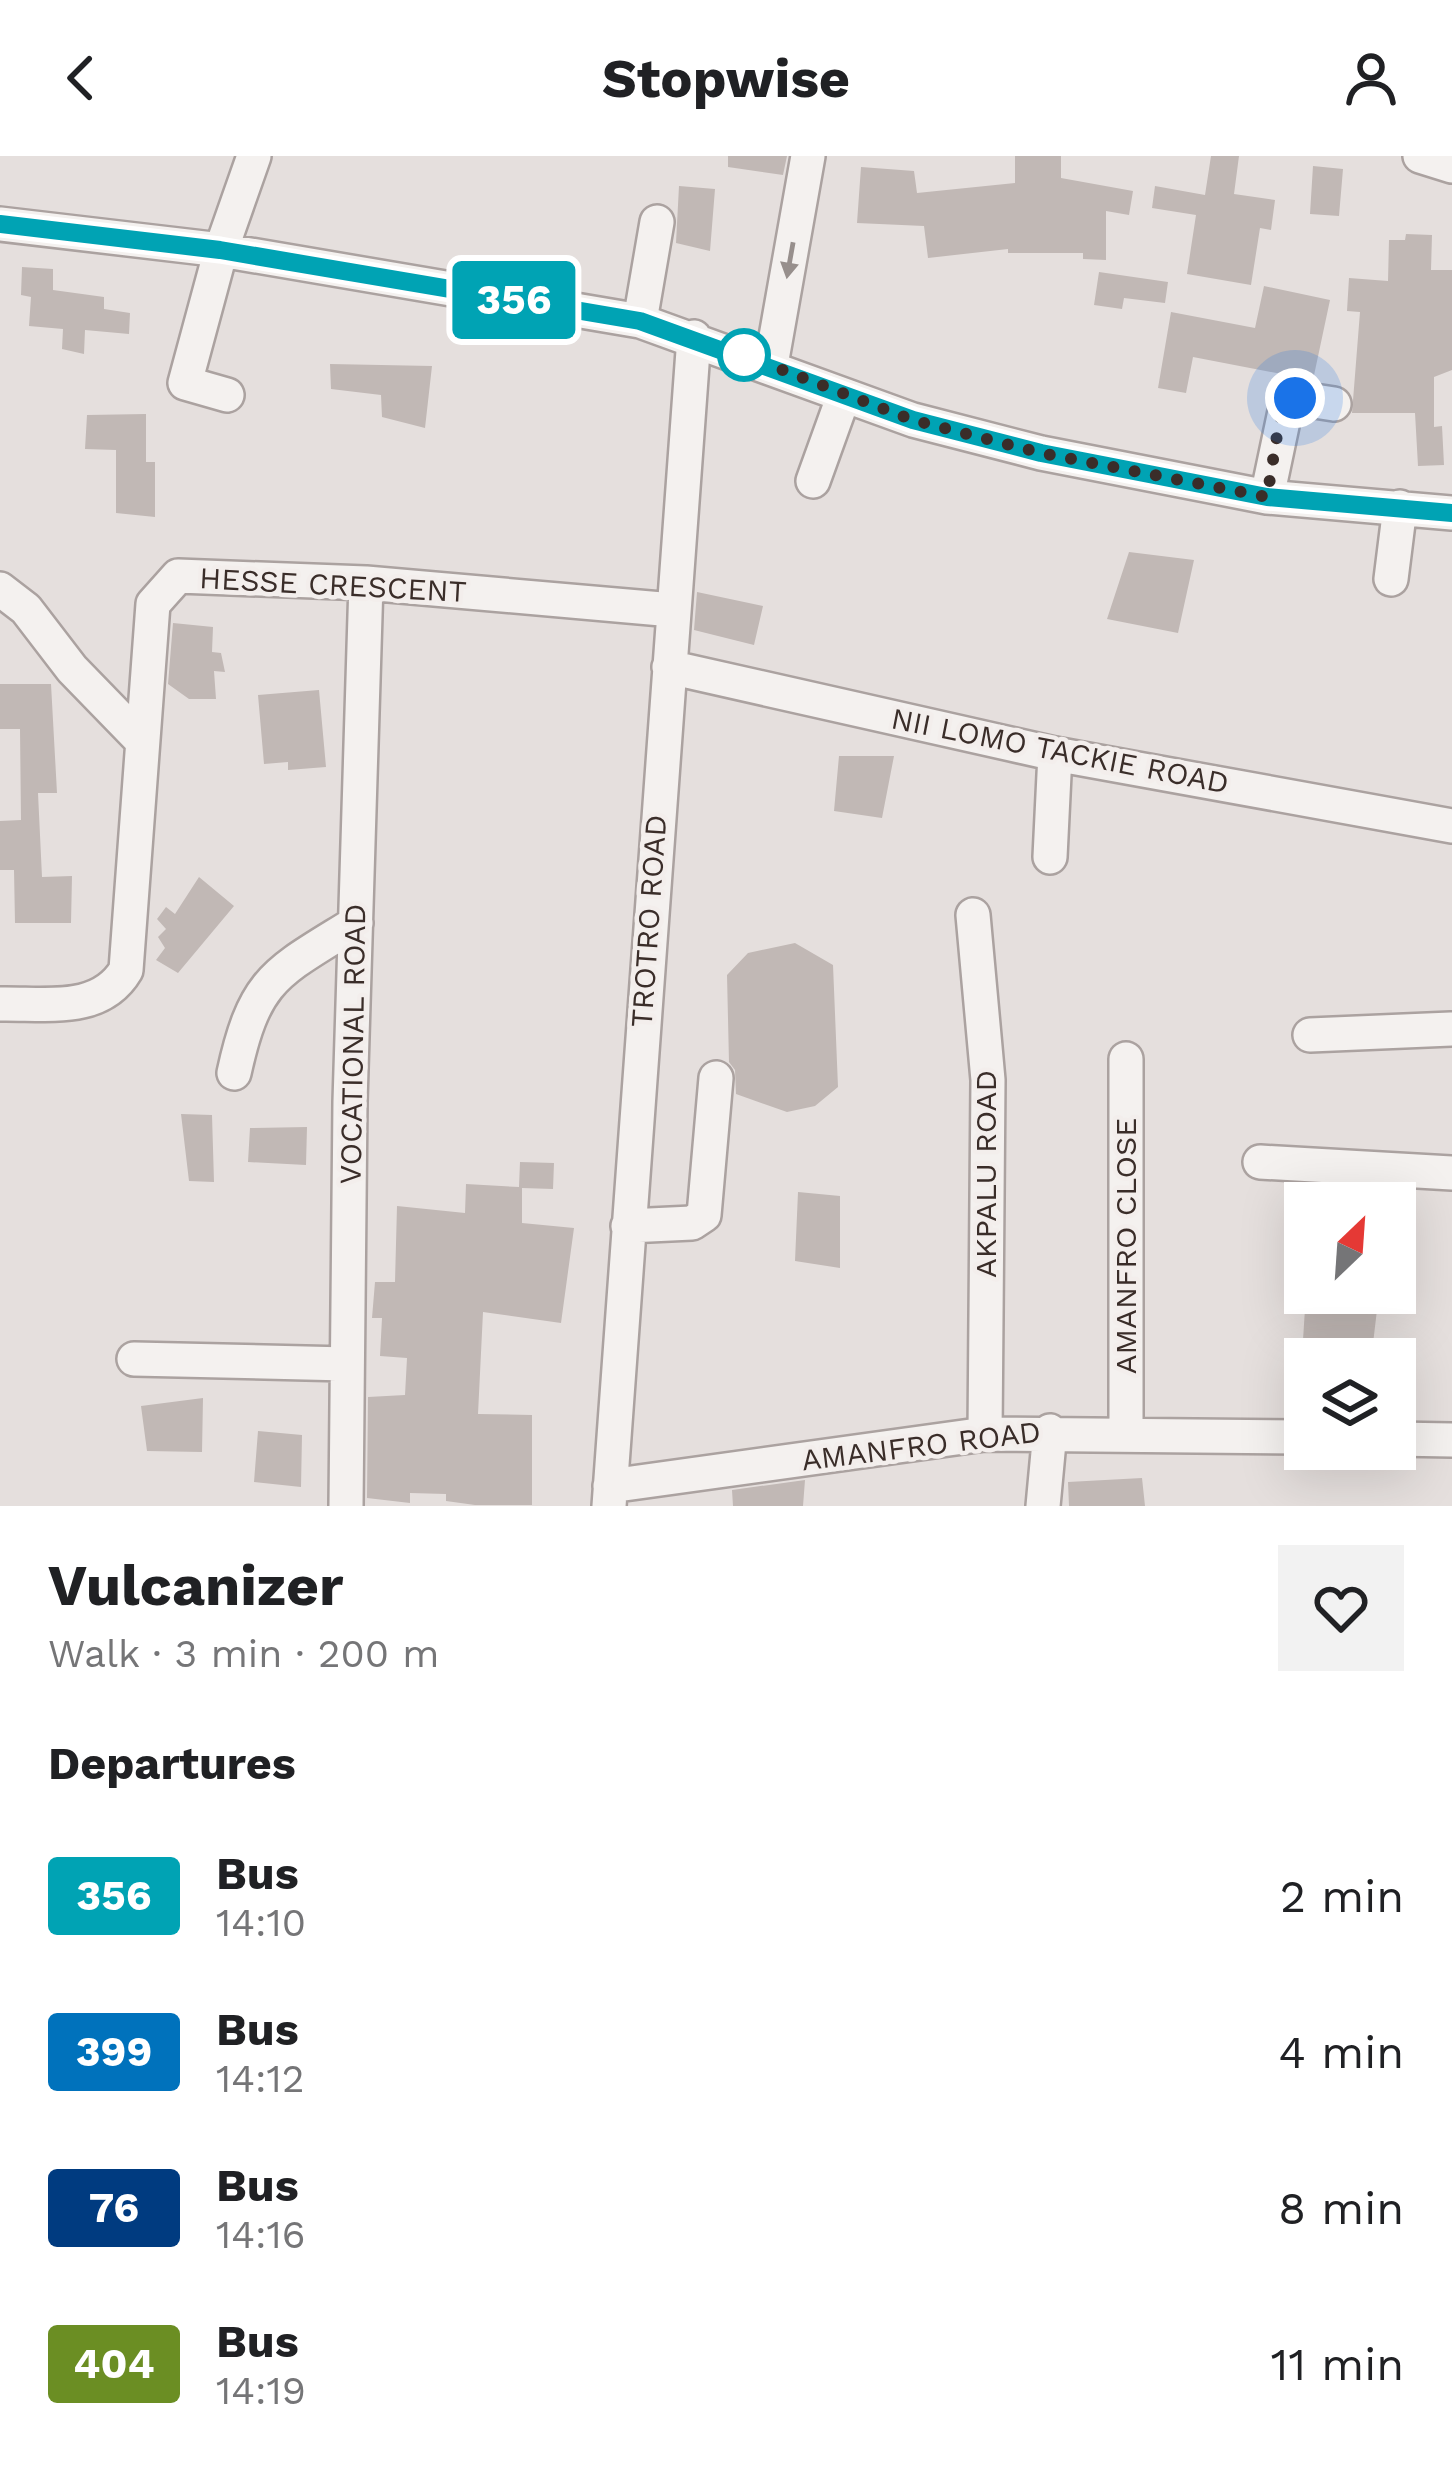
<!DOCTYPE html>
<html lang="en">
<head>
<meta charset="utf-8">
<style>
  body { margin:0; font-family:"Work Sans",sans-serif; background:#f2f2f2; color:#202124; height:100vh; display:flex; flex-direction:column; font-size:45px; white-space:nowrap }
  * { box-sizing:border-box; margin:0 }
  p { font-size:39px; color:#757577 }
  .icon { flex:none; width:66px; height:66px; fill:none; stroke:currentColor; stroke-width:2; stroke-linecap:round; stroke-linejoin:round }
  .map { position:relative; height:1350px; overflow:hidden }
  .drawer { display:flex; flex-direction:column; background:#fff; flex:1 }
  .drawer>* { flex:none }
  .badge { padding:0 24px; border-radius:9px; font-size:42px; line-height:78px }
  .needle { width:78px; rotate:25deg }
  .tools { position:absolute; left:1284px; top:1026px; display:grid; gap:24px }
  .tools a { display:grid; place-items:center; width:132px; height:132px; border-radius:0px; background:#fff; box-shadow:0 12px 48px #0002; font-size:60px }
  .you { position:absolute; width:60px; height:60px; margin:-30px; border:9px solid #fff; border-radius:50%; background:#1a73e8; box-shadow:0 0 0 18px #1a73e833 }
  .map>.badge { position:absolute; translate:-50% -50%; box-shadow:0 0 0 6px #fff }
  h2 { padding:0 48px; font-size:45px; line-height:108px }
  .round { display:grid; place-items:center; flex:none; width:126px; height:126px; border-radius:0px; background:#f2f2f2 }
  .overview { display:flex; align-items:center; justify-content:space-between; height:204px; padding:0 48px }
  h1 { font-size:57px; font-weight:700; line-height:90px }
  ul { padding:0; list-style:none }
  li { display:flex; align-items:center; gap:36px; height:156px; padding:0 48px }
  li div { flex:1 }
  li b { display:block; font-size:45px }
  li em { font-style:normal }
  li .badge { min-width:132px; font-weight:700; text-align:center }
  header { display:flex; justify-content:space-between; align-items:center; height:156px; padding:0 48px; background:#fff; font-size:54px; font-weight:700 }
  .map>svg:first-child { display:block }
</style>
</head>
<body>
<header><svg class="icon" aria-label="back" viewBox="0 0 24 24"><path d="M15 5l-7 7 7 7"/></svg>Stopwise<svg class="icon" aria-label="person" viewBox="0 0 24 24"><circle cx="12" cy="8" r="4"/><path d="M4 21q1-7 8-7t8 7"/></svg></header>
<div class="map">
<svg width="1452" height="1350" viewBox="0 0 1452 1350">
  <rect width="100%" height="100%" fill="#e5dfdd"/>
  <path fill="#c1b8b5" d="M728 0H787L783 19 728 11Z
    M1015 0H1061V22L1133 35 1129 59 1106 55V104L1083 103V97H1008V93L928 102 924 70 857 67 861 11 914 15 917 37 1015 27Z
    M1211 0H1239L1234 38 1275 44 1271 74 1260 72 1251 129 1187 118 1196 59 1152 52 1155 30 1205 39Z
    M1313 10 1343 13 1339 60 1310 58Z
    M679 30 715 33 710 95 676 87Z
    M1406 78 1432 79 1431 114H1452V214L1434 221V271L1442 270 1444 309 1418 310 1415 257H1352L1360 156 1347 155 1349 122 1388 125 1389 84H1405Z
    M22 111 53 113V134L104 141V153L130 157 129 178 85 174 84 198 62 193 63 173 29 170 31 141 21 139Z
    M1099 116 1168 126 1165 147 1124 142 1122 153 1094 149Z
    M1264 130 1330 144 1313 224 1193 201 1186 237 1158 232 1171 156 1255 172Z
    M330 208 432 210 425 272 382 261 381 239 331 233Z
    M146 258V306H155V361L116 357V294L85 293 87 259Z
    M1129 396 1194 404 1178 477 1107 463Z
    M697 436 763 450 754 489 694 474Z
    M173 467 213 471 212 496 221 497 225 516 214 515 216 543H189L168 528Z
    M0 528H51L57 637H38L42 721 72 720 71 767H15L14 714H0V665L21 664 20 573H0Z
    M319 534 326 611 288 614V606L264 608 258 539Z
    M839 600H894L882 662 834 655Z
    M199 721 234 750 178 817 156 804 165 792 158 781 166 773 157 763 166 751 175 758Z
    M795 787 833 809 838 931 815 950 787 956 736 938 735 914 729 906 727 819 748 797Z
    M181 958 212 959 214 1026 189 1025Z
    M307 971 306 1009 248 1006 250 972Z
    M520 1006 554 1007 553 1033 522 1032V1067L574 1072 561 1167 483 1156 478 1258 532 1259V1349H475L446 1345V1338L410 1337V1347L367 1342 368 1241 405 1239 407 1202 380 1200 382 1162H372L375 1126H395L397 1050 465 1057 466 1028 519 1031Z
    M798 1036 840 1040V1112L795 1105Z
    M1306 1137H1379L1372 1196 1339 1191V1185L1303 1184Z
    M203 1242 202 1296 147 1295 141 1250Z
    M258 1275 302 1279 301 1331 254 1326Z
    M1142 1322 1145 1350H1069L1068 1326Z
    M805 1324 803 1350H733L732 1334Z"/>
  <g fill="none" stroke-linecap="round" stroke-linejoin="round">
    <g stroke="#aba2a0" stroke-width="38">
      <path id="minor" d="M1420 0 1452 10
        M0 68 221 94 640 165 913 264 1041 297 1267 341 1452 357
        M640 165 657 66
        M771 209 808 0
        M227 239 185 227 221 94 254 0
        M813 325 844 239
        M1267 341 1287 246 1295 242 1334 248
        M1391 423 1400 351
        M0 433 26 453 72 513 140 583
        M669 511 1055 598 1452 670
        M1050 701 1055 598
        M973 759 988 924 985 1278
        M0 848C46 847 100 858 126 814L153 448 178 420 366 427 673 454
        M1310 879 1451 873
        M234 917C255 821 276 817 356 767
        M1260 1006 1452 1017
        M628 1070 692 1067 704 1059 716 922
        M134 1203 347 1208
        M1126 1277V903
        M1395 1283 1452 1284
        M610 1330 985 1278 1305 1281
        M346 1350 350 946 366 427
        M609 1350 694 181
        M1043 1350 1050 1275"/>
    </g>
    <use href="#minor" stroke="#f4f1ef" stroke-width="33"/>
  </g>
  <defs><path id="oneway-solid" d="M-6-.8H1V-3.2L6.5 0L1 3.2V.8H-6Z" transform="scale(3)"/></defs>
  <use fill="#978f8c" href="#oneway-solid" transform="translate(790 104) rotate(100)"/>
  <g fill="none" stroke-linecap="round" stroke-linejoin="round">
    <g stroke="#fff" stroke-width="27">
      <path id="line" d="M0 68 220 94 640 165 913 264 1041 297 1267 341 1452 357"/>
    </g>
    <use href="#line" stroke="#00a3b4" stroke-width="18"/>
    <path stroke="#3a2d29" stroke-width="12" stroke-dasharray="0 21.6" d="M744 199 733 195 913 264 1041 297 1267 341 1281 255 1295 242"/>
  </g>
  <circle fill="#fff" stroke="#00a3b4" stroke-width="6" cx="744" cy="199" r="24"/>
  <g text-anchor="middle" stroke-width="9" stroke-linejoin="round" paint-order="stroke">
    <g font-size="30" fill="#3a2d29" stroke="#f3eeec">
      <text transform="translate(333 429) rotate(3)" y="10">HESSE CRESCENT</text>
      <text transform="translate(1060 595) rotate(11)" y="10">NII LOMO TACKIE ROAD</text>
      <text transform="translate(649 765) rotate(-86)" y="10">TROTRO ROAD</text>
      <text transform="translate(353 888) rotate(-89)" y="10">VOCATIONAL ROAD</text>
      <text transform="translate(986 1018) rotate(-90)" y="10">AKPALU ROAD</text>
      <text transform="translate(1126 1090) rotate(-90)" y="10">AMANFRO CLOSE</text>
      <text transform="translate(921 1290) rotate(-7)" y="10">AMANFRO ROAD</text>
    </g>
  </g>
</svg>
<div class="tools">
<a><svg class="needle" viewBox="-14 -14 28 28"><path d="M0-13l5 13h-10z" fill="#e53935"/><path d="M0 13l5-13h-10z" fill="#757577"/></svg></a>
<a><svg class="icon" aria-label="layers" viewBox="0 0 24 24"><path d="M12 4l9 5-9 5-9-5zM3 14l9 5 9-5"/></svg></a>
</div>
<div class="you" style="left:1295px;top:242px"></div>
<b class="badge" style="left:514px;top:144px;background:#00a3b4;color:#fff">356</b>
</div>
<section class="drawer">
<div class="overview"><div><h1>Vulcanizer</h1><p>Walk · 3 min · 200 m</p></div><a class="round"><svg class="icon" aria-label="heart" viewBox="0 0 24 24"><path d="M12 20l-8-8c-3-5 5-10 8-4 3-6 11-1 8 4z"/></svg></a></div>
<h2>Departures</h2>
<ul>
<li><span class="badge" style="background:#00a3b4;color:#fff">356</span><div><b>Bus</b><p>14:10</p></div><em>2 min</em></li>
<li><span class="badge" style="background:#0072bc;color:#fff">399</span><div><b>Bus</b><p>14:12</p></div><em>4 min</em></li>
<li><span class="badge" style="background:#003b80;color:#fff">76</span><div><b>Bus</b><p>14:16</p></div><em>8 min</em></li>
<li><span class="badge" style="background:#6b8e23;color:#fff">404</span><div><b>Bus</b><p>14:19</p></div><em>11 min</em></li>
</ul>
</section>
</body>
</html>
